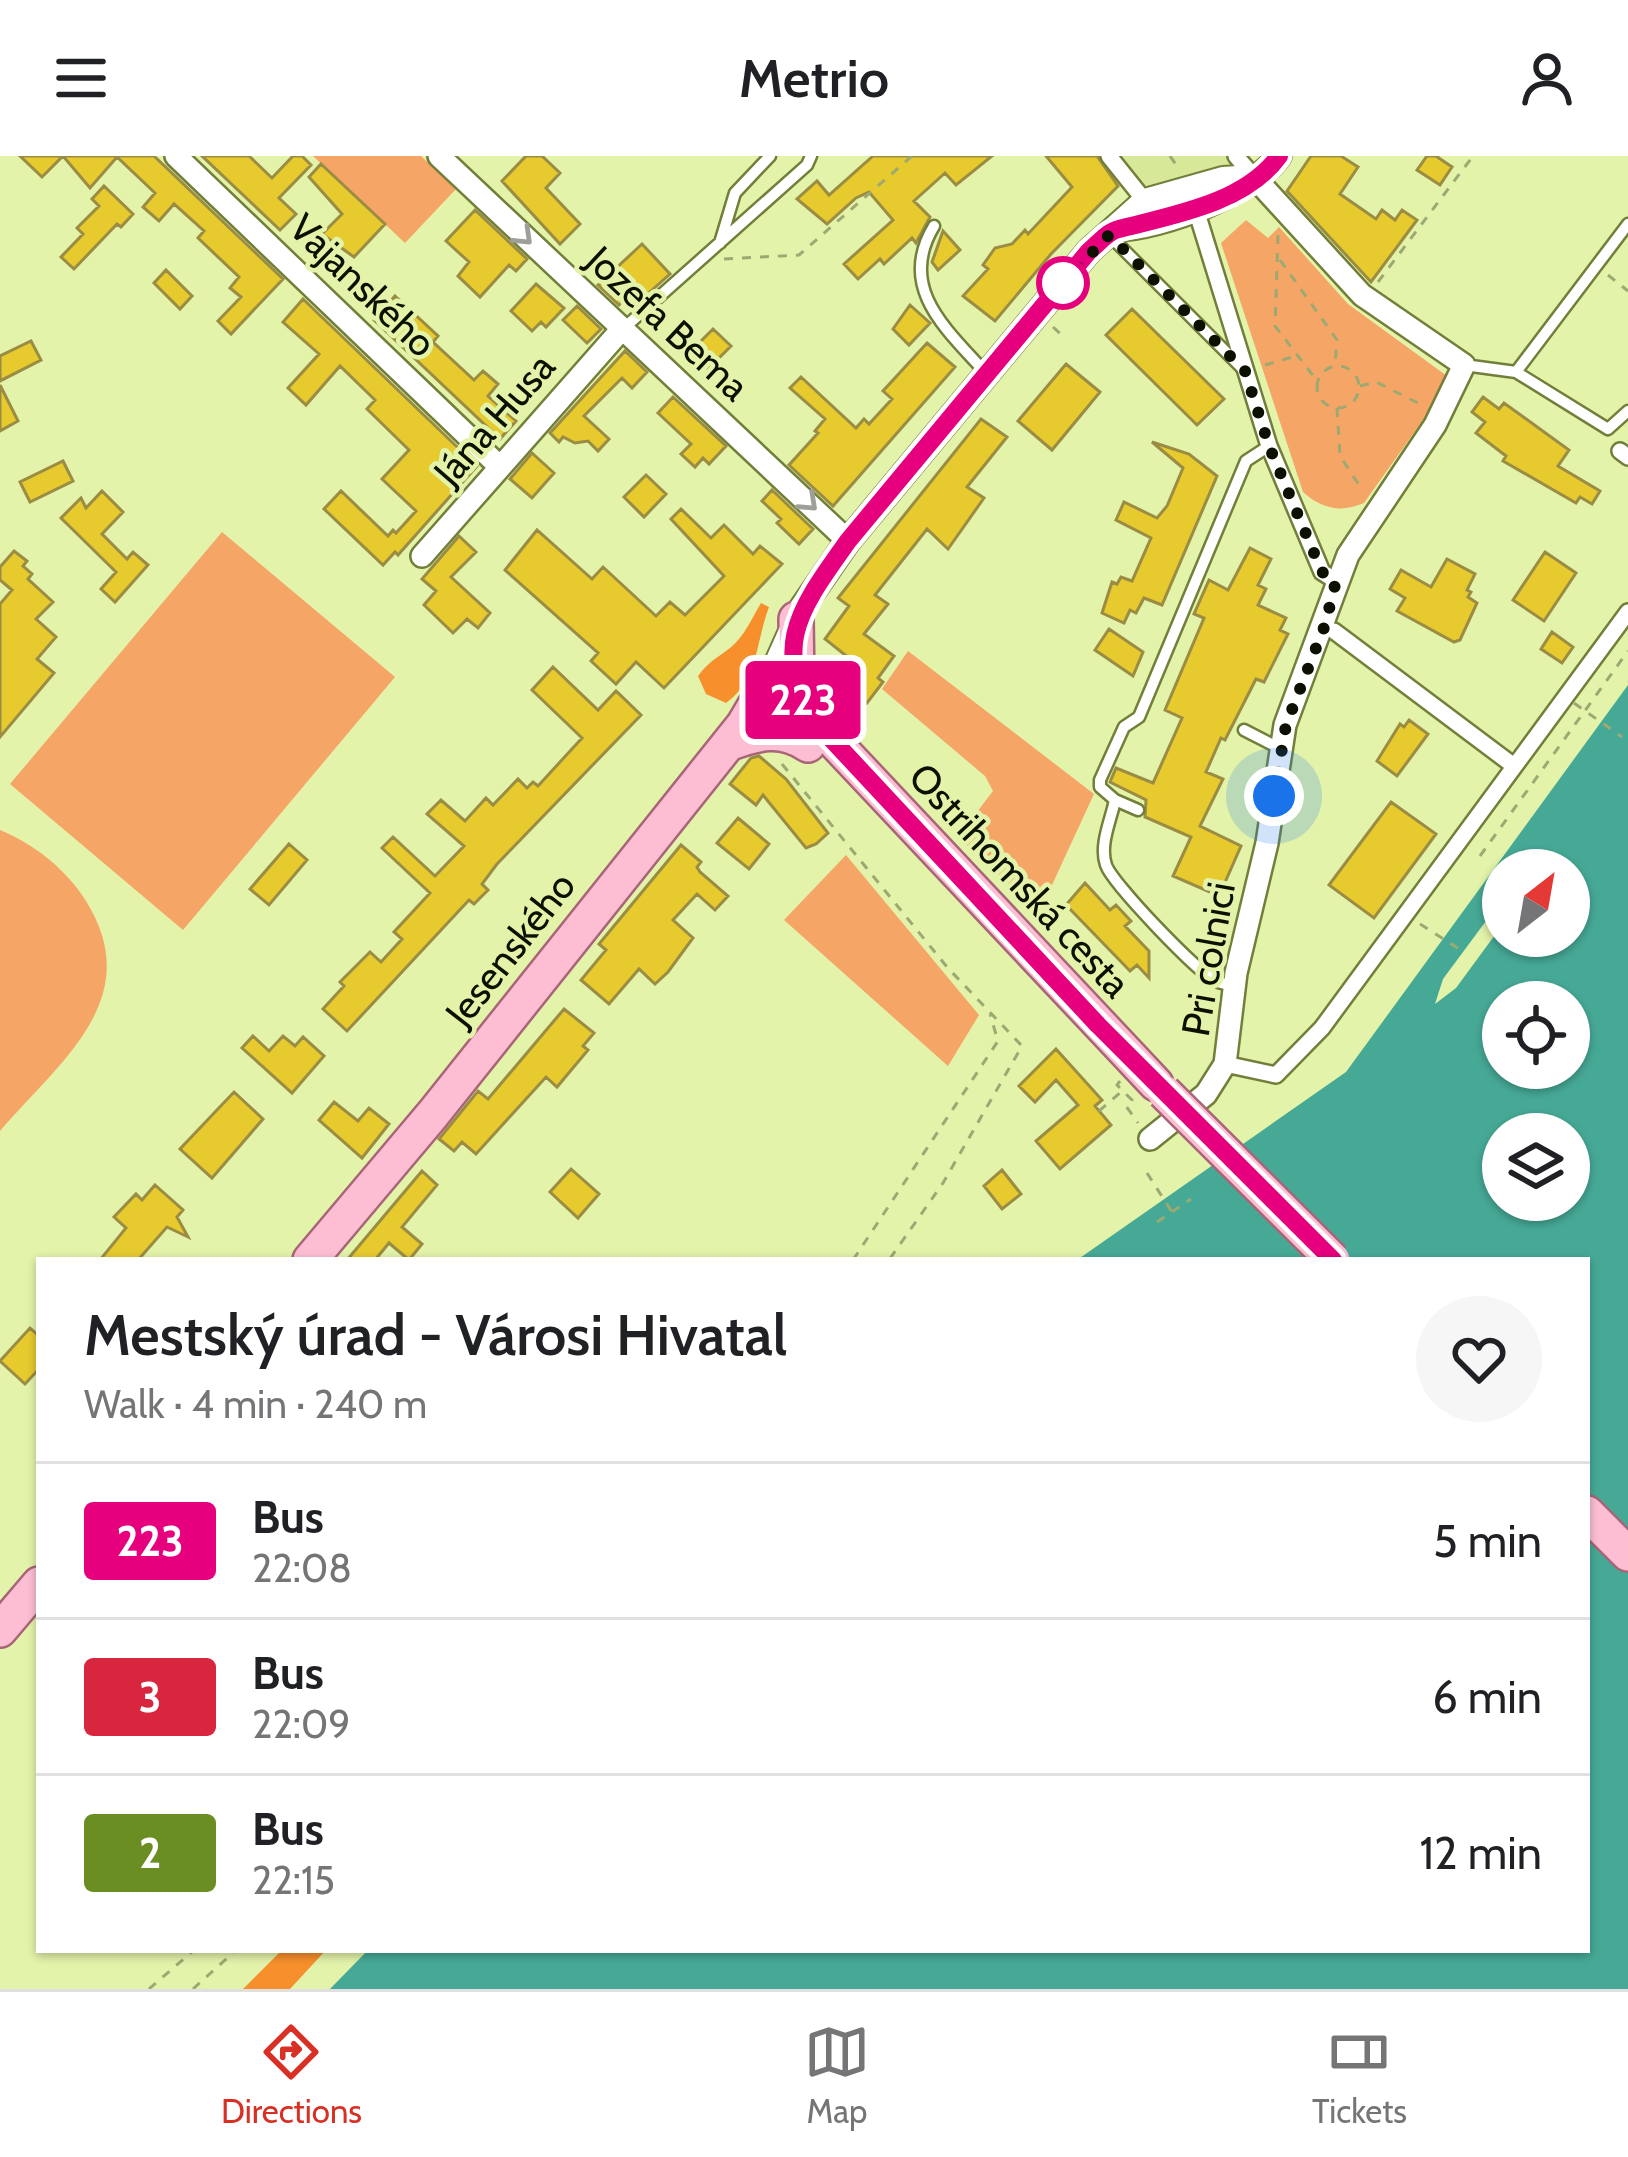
<!DOCTYPE html>
<html lang="en">
<head>
<meta charset="utf-8">
<style>
  body { margin:0; font-family:Cabin,sans-serif; background:#f6f6f6; color:#202124; height:100vh; display:flex; flex-direction:column; font-size:45px; white-space:nowrap }
  * { box-sizing:border-box; margin:0 }
  p { font-size:39px; color:#757577 }
  .icon { flex:none; width:66px; height:66px; fill:none; stroke:currentColor; stroke-width:2; stroke-linecap:round; stroke-linejoin:round }
  .map { position:relative; flex:1; overflow:hidden }
  .sheet { position:absolute; left:36px; top:1101px; width:1554px; height:696px; display:flex; flex-direction:column; background:#fff; border-radius:0px; box-shadow:0 3px 9px #0004 }
  .sheet>* { flex:none }
  .badge { padding:0 24px; border-radius:9px; font-size:42px; line-height:78px }
  .needle { width:78px; rotate:31deg }
  .fabs { position:absolute; left:1482px; top:693px; display:grid; gap:24px }
  .fabs a { display:grid; place-items:center; width:108px; height:108px; border-radius:50%; background:#fff; box-shadow:0 3px 9px #0004; font-size:60px }
  .you { position:absolute; width:60px; height:60px; margin:-30px; border:9px solid #fff; border-radius:50%; background:#1a73e8; box-shadow:0 0 0 18px #1a73e833 }
  .map>.badge { position:absolute; translate:-50% -50%; box-shadow:0 0 0 6px #fff }
  .round { display:grid; place-items:center; flex:none; width:126px; height:126px; border-radius:63px; background:#f6f6f6 }
  .overview { display:flex; align-items:center; justify-content:space-between; height:204px; padding:0 48px }
  h1 { font-size:57px; font-weight:600; line-height:90px }
  ul { padding:0; list-style:none }
  li { display:flex; align-items:center; gap:36px; height:156px; padding:0 48px; border-top:3px solid #e0e0e0 }
  li div { flex:1 }
  li b { display:block; font-size:45px }
  li em { font-style:normal }
  li .badge { min-width:132px; font-weight:700; text-align:center }
  header { display:flex; justify-content:space-between; align-items:center; height:156px; padding:0 48px; background:#fff; font-size:54px; font-weight:600 }
  .tabs { display:flex; justify-content:space-around; align-items:center; height:168px; border-top:3px solid #e0e0e0; background:#fff; font-size:33px; color:#757577 }
  .tabs a { display:grid; justify-items:center; gap:6px }
  .tabs .active { color:#d93025 }
  .map>svg:first-child { display:block }
</style>
</head>
<body>
<header><svg class="icon" aria-label="menu" viewBox="0 0 24 24"><path d="M4 6h16M4 12h16M4 18h16"/></svg>Metrio<svg class="icon" aria-label="person" viewBox="0 0 24 24"><circle cx="12" cy="8" r="4"/><path d="M4 21q1-7 8-7t8 7"/></svg></header>
<div class="map">
<svg width="1628" height="1833" viewBox="0 0 1628 1833">
  <rect width="100%" height="100%" fill="#e3f3aa"/>
  <path fill="#d7e999" d="M1101 0H1245L1248 4 1144 33 1125 30Z"/>
  <path fill="#f5a566" d="M313 0H421L456 33 405 87Z
    M1246 64 1268 82 1279 71 1348 148 1447 220 1448 229 1364 347C1341 357 1322 353 1303 336L1221 87Z
    M222 376 395 521 183 774 10 628Z
    M908 495 1094 638 1039 757 958 681 993 635 985 620 882 533Z
    M0 674C34 688 66 713 86 745 147 843 60 905 0 975Z
    M846 699 979 859 948 910 784 764Z"/>
  <path fill="#f78f2c" d="M761 447 769 451C756 485 758 525 726 547L706 538 698 520C708 506 717 502 730 492 744 481 752 462 761 447Z
    M282 1794H326L290 1833H243Z"/>
  <path fill="#46a996" fill-rule="evenodd" d="M1628 529V1833H330L368 1794H1587V1104H1077L1346 916ZM1503 714H1569V780H1503ZM1503 846H1569V912H1503ZM1503 978H1569V1044H1503Z"/>
  <path fill="#e3f3aa" d="M1503 750V768L1456 832 1435 848 1443 823 1486 765Z"/>
  <path fill="#e6ca2e" stroke="#9b8c44" stroke-width="3" d="M20 0H63L42 21Z
    M63 0H154L283 123 231 178 218 165 241 141 230 132 239 121 198 82 204 75 174 48 159 65 143 51 155 37 117 1 90 32Z
    M202 0H249L272 22 293 0H302L311 9 279 42 296 58 280 74Z
    M526 0H542L560 17 546 32 580 68 560 88 502 25Z
    M873 0H992L956 29 945 17 914 45 930 61 916 87 912 82 884 108 880 103 858 123 844 108 893 64 869 36 856 42 827 68 797 43 817 25 829 39Z
    M1046 0H1097L1118 30 1051 98 995 165 963 140 988 113 983 109 995 92 1012 88 1025 74 1028 78 1072 31Z
    M1311 0H1341L1358 11 1340 38 1376 63 1382 54 1395 64 1402 54 1417 64 1371 126 1287 35Z
    M1427 0H1436L1452 11 1440 29 1417 14Z
    M321 8 385 68 354 101 322 78 342 58 309 21Z
    M104 30 133 58 121 71 117 68 74 113 61 101 83 78 77 72 99 50 92 43Z
    M475 54 527 103 516 115 509 109 480 141 458 120 469 106 446 85Z
    M943 75 960 94 938 114 932 106Z
    M642 88 670 118 643 142 636 133 619 149 598 129Z
    M166 114 192 140 180 153 154 127Z
    M536 128 564 152 546 171 541 166 532 175 511 155Z
    M395 140 438 180 433 186 474 224 483 215 498 228 488 240 516 265 500 283 374 164Z
    M303 143 477 310 398 399 395 396 383 409 324 353 341 335 388 380 393 374 396 377 416 355 382 323 409 294 367 253 375 244 340 210 306 249 288 232 319 198 283 166Z
    M910 149 930 167 909 189 893 173Z
    M577 150 601 173 587 187 563 164Z
    M1132 153 1224 243 1197 269 1106 179Z
    M713 173 731 190 708 213 690 196Z
    M31 185 41 204 0 225V200Z
    M927 187 955 211 833 350 789 309 818 277 815 275 825 263 790 232 801 221 856 272 864 263 869 268 892 243 883 235Z
    M625 195 647 216 632 232 622 222 584 260 609 283 598 295 588 285 575 287 563 281 559 286 550 277Z
    M1066 208 1100 236 1052 294 1018 265Z
    M0 229 18 265 0 275Z
    M673 241 726 290 709 308 703 302 695 311 681 298 691 288 658 257Z
    M1483 241 1499 253 1504 247 1569 294 1558 310 1600 335 1592 348 1580 341 1576 347 1503 305 1506 300 1476 277 1485 266 1472 256Z
    M981 263 1007 281 967 331 984 342 948 393 927 373 875 439 888 448 864 478 894 500 878 522 883 526 867 547 839 526 854 506 825 483 849 450 838 442Z
    M1152 286 1189 298 1217 320 1162 449 1144 442 1136 457 1130 454 1124 467 1102 457 1112 426 1117 428 1121 421 1132 425 1151 382 1116 364 1124 346 1157 362 1167 350 1183 312Z
    M532 297 554 317 532 342 510 323Z
    M63 305 73 325 30 346 20 326Z
    M646 319 666 338 644 361 624 341Z
    M772 334 813 373 799 388 777 367 781 363 762 345Z
    M102 335 123 356 102 378 127 403 133 396 148 409 115 446 101 433 116 416 61 362 81 342 86 352Z
    M681 353 711 382 724 369 753 398 760 390 782 408 664 532 636 506 616 528 591 505 598 497 505 414 537 374 592 423 603 411 656 460 670 446 685 459 724 420 671 363Z
    M459 380 476 396 451 421 490 457 478 472 467 463 453 477 424 449 436 435 422 423Z
    M1250 392 1271 403 1258 429 1266 433 1258 449 1286 462 1280 474 1288 478 1264 526 1256 523 1225 584 1221 582 1206 616 1223 623 1200 670 1241 690 1219 740 1173 720 1191 681 1145 661 1146 644 1110 626 1116 612 1153 627 1182 562 1165 554 1204 462 1194 458 1209 424 1228 434Z
    M14 395 27 405 23 410 32 418 28 423 53 446 36 463 56 481 37 503 54 517 0 581V448L12 434 0 424V411Z
    M1545 396 1576 417 1544 465 1513 444Z
    M1447 403 1475 418 1467 434 1471 436 1468 441 1477 447 1460 484 1454 486 1397 455 1405 442 1390 433 1401 414 1431 431Z
    M1109 473 1143 496 1133 520 1095 494Z
    M1552 476 1573 491 1562 507 1541 493Z
    M553 511 598 554 616 535 641 559 497 708 482 728 488 734 474 748 469 744 347 875 323 853 344 830 340 826 370 796 381 806 402 783 394 776 430 737 382 692 393 681 435 720 464 690 427 658 441 644 465 665 486 642 493 649 518 623 527 632 533 626 538 630 582 582 532 534Z
    M1409 564 1428 578 1397 620 1377 605 1400 568 1404 571Z
    M759 600 786 623 828 677 816 688 806 692 763 639 756 649 730 628 751 602Z
    M1391 646 1436 678 1374 762 1329 729Z
    M738 662 769 688 749 713 717 687Z
    M289 688 307 704 269 749 250 733Z
    M681 689 701 706 697 711 700 716 728 740 715 754 697 738 673 764 693 782 668 816 655 828 639 813 609 848 581 824 606 794 599 788Z
    M1085 727 1110 754 1116 749 1131 765 1125 770 1149 795V822L1137 809 1130 815 1066 749Z
    M564 853 594 877 583 890 588 894 557 931 546 921 476 998 462 986 454 995 439 983 478 935 488 943Z
    M253 880 269 895 283 880 295 890 303 881 324 900 292 937 242 892Z
    M1056 893 1102 944 1095 950 1111 969 1060 1013 1036 985 1078 949 1056 924 1035 946 1019 930Z
    M234 936 263 963 212 1022 180 993Z
    M334 946 358 965 369 952 389 968 362 1002 319 964Z
    M571 1013 599 1038 578 1062 550 1036Z
    M1002 1014 1021 1038 1002 1053 984 1030Z
    M422 1015 437 1029 402 1071 422 1088 409 1104 389 1087 375 1104H347Z
    M155 1029 183 1054 177 1061 188 1081 167 1071 138 1104H100L126 1072 114 1061 136 1038 142 1044Z
    M30 1172 39 1180V1213L25 1228 0 1205Z"/>
  <g fill="none" stroke-linecap="round" stroke-linejoin="round">
    <g stroke="#727f3a" stroke-width="15">
      <path id="service" d="M934 70C897 131 945 172 985 216
        M1109 79 1243 213
        M720 87 735 37 770 0
        M624 172 807 9 811 0
        M1464 209 1516 216 1608 273 1628 255
        M1516 216 1628 68
        M1244 574 1281 593
        M1115 644 1138 654
        M1234 829C1231 829 1218 827 1216 825 1198 817 1112 727 1106 709 1099 689 1111 664 1115 644L1100 631V624L1124 571 1139 561 1246 305 1269 290"/>
    </g>
    <g stroke="#727f3a" stroke-width="20">
      <path id="pedestrian" d="M1109 0 1145 45
        M1236 0 1254 21
        M1197 57 1269 290 1322 416 1336 425
        M1620 295 1628 301
        M1334 475 1514 610
        M1225 908 1276 919 1322 872 1628 456"/>
    </g>
    <g stroke="#727f3a" stroke-width="26">
      <path id="minor" d="M176 0 500 311
        M439 0 848 385
        M422 400 621 174
        M1150 983 1206 938 1225 908 1236 817 1267 687 1285 569 1348 399 1435 269 1464 209 1362 139 1254 21"/>
    </g>
    <g stroke="#727f3a" stroke-width="28">
      <path id="tertiary" d="M1116 73C1163 71 1251 38 1279 0
        M767 529 801 453 848 385 1089 95 1145 45 1223 23 1254 21"/>
    </g>
    <g stroke="#a76577" stroke-width="38">
      <path id="primary" d="M796 463 797 527 816 564
        M728 588C758 577 781 571 808 589
        M310 1104 433 958 744 568 767 529 824 575 1156 928
        M1587 1357 1628 1398
        M0 1474 39 1428"/>
    </g>
    <path stroke="#9da972" stroke-width="3" stroke-dasharray="9 9" stroke-linecap="butt" d="M1170 0 1179 13
      M1278 79 1275 170 1318 226
      M724 103 799 99 912 0
      M1280 104 1337 184 1335 208
      M1608 119 1628 135
      M1378 126 1473 0
      M1053 171 1065 182
      M1265 209 1296 200
      M1317 231a21 21 0 1 1 42 0a21 21 0 1 1-42 0Z
      M1360 230 1376 226 1424 250
      M1337 252 1340 300 1363 335
      M782 608 947 811 1022 890 943 1027 889 1104
      M1480 700 1628 495
      M1420 768 1464 796
      M1120 925 1117 929 1132 944 1126 950 1138 967
      M1099 955 1121 936
      M1147 1017 1172 1056
      M1157 1066 1191 1043
      M853 1104 998 885 990 858
      M149 1833 194 1794
      M193 1833 236 1794"/>
    <use href="#service" stroke="#fff" stroke-width="10"/>
    <use href="#pedestrian" stroke="#fff" stroke-width="15"/>
    <use href="#minor" stroke="#fff" stroke-width="21"/>
    <use href="#tertiary" stroke="#fff" stroke-width="24"/>
    <use href="#primary" stroke="#fdbed4" stroke-width="33"/>
    <g stroke="#a76577" stroke-width="38" stroke-linecap="butt">
      <path id="primary-bridge" d="M1164 936 1333 1104"/>
    </g>
    <path stroke="#9da972" stroke-width="3" stroke-dasharray="9 9" stroke-linecap="butt" d="M1574 547 1622 581"/>
    <use href="#primary-bridge" stroke="#fdbed4" stroke-width="33"/>
  </g>
  <defs><path id="oneway-chevron" d="M-2-3.5L2.5 0L-2 3.5" fill="none" stroke-width="1.6" stroke-linecap="round" stroke-linejoin="round" transform="scale(3)"/></defs>
  <g stroke="#9e9f99">
    <use href="#oneway-chevron" transform="translate(524 81) rotate(44)"/>
    <use href="#oneway-chevron" transform="translate(809 347) rotate(43)"/>
  </g>
  <g fill="none" stroke-linecap="round" stroke-linejoin="round">
    <g stroke="#fff" stroke-width="27">
      <path id="line" d="M1279 0C1245 47 1173 59 1119 73 1108 75 1098 88 1089 95L848 385C798 455 767 494 824 575L1098 869 1333 1104"/>
    </g>
    <use href="#line" stroke="#e6007e" stroke-width="18"/>
    <path stroke="#0c1000" stroke-width="12" stroke-dasharray="0 21.6" d="M1063 127 1109 79 1245 215 1269 290 1322 416 1336 425 1325 469 1286 569 1274 640"/>
  </g>
  <circle fill="#fff" stroke="#e6007e" stroke-width="6" cx="1063" cy="127" r="24"/>
  <g text-anchor="middle" stroke-width="9" stroke-linejoin="round" paint-order="stroke">
    <g font-size="39" fill="#0c1000" stroke="#e3f3aa">
      <text transform="translate(363 129) rotate(44)" y="14">Vajanského</text>
      <text transform="translate(668 167) rotate(43)" y="14">Jozefa Bema</text>
      <text transform="translate(494 263) rotate(-49)" y="14">Jána Husa</text>
      <text transform="translate(1020 724) rotate(47)" y="14">Ostrihomská cesta</text>
      <text transform="translate(510 793) rotate(-52)" y="14">Jesenského</text>
      <text transform="translate(1208 803) rotate(-80)" y="14">Pri colnici</text>
    </g>
  </g>
</svg>
<div class="fabs">
<a><svg class="needle" viewBox="-14 -14 28 28"><path d="M0-13l5 13h-10z" fill="#e53935"/><path d="M0 13l5-13h-10z" fill="#757577"/></svg></a>
<a><svg class="icon" aria-label="locate" viewBox="0 0 24 24"><circle cx="12" cy="12" r="6"/><path d="M12 2v4M12 18v4M2 12h4M18 12h4"/></svg></a>
<a><svg class="icon" aria-label="layers" viewBox="0 0 24 24"><path d="M12 4l9 5-9 5-9-5zM3 14l9 5 9-5"/></svg></a>
</div>
<div class="you" style="left:1274px;top:640px"></div>
<b class="badge" style="left:803px;top:544px;background:#e6007e;color:#fff">223</b>
<section class="sheet">
<div class="overview"><div><h1>Mestský úrad - Városi Hivatal</h1><p>Walk · 4 min · 240 m</p></div><a class="round"><svg class="icon" aria-label="heart" viewBox="0 0 24 24"><path d="M12 20l-8-8c-3-5 5-10 8-4 3-6 11-1 8 4z"/></svg></a></div>
<ul>
<li><span class="badge" style="background:#e6007e;color:#fff">223</span><div><b>Bus</b><p>22:08</p></div><em>5 min</em></li>
<li><span class="badge" style="background:#d7263d;color:#fff">3</span><div><b>Bus</b><p>22:09</p></div><em>6 min</em></li>
<li><span class="badge" style="background:#6b8e23;color:#fff">2</span><div><b>Bus</b><p>22:15</p></div><em>12 min</em></li>
</ul>
</section>
</div>
<nav class="tabs">
<a class="active"><svg class="icon" aria-label="directions" viewBox="0 0 24 24"><path d="M12 3l9 9-9 9-9-9zM9 14v-3h6M13 9l2 2-2 2"/></svg>Directions</a>
<a><svg class="icon" aria-label="map" viewBox="0 0 24 24"><path d="M3 6l6-2 6 2 6-2v14l-6 2-6-2-6 2zM9 4v14M15 6v14"/></svg>Map</a>
<a><svg class="icon" aria-label="tickets" viewBox="0 0 24 24"><path d="M3 7h18v10H3zM15 7v10"/></svg>Tickets</a>
</nav>
</body>
</html>
